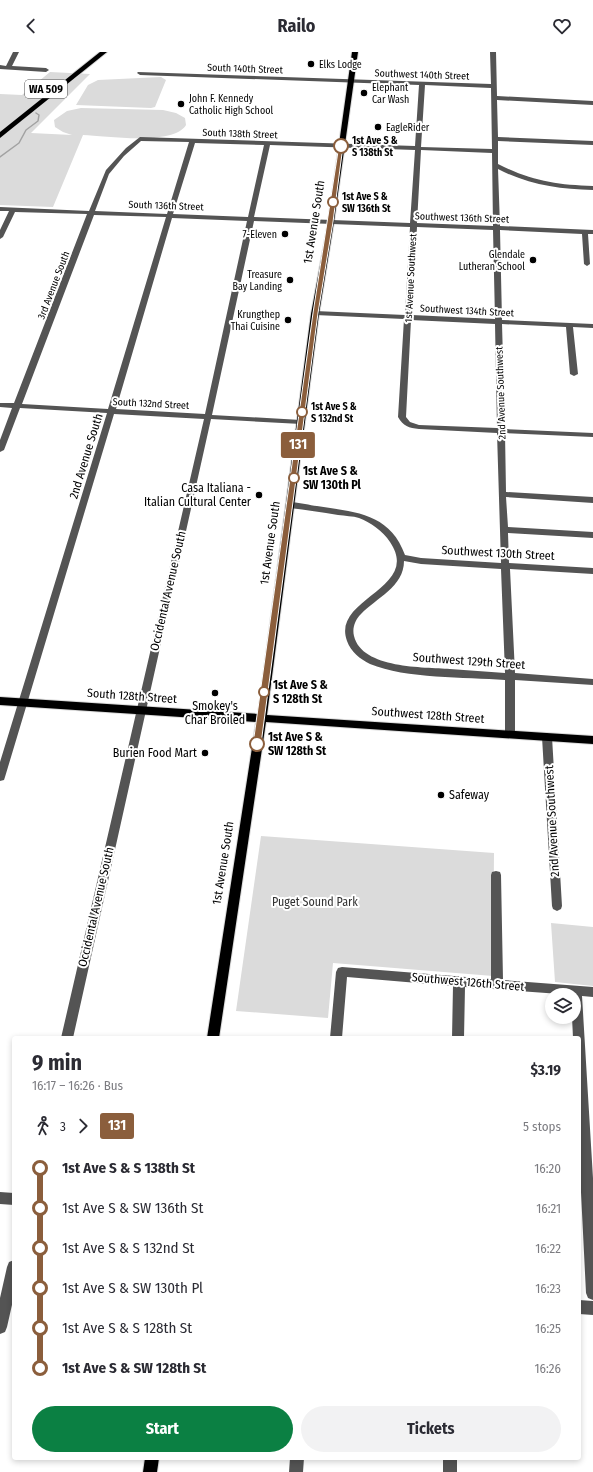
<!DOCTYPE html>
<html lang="en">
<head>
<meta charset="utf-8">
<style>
  body { margin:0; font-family:"Fira Sans Condensed",sans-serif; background:#f2f2f3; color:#2b2b33; height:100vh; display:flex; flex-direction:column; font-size:15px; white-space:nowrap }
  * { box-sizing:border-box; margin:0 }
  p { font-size:13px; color:#7c7c81 }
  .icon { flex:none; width:22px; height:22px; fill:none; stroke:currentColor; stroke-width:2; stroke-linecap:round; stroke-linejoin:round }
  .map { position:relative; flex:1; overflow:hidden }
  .details { position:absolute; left:12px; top:984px; width:569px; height:424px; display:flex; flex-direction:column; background:#fff; border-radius:4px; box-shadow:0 2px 6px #0003 }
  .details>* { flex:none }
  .badge { padding:0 8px; border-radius:3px; font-size:14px; line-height:26px }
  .tools { position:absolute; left:545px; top:936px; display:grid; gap:8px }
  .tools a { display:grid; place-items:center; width:36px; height:36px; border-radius:50%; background:#fff; box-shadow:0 2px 6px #0003; font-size:20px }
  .map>.badge { position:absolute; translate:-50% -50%; box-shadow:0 0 0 2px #fff }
  .legs { display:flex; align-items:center; gap:6px; height:44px; padding:0 20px; font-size:13px }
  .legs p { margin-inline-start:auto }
  .overview { display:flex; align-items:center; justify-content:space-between; height:68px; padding:0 20px }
  h1 { font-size:22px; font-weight:700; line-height:30px }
  .cta { display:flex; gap:8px; margin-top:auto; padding:8px 20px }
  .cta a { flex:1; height:46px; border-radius:24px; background:#0b8043; color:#fff; font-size:16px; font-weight:700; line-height:46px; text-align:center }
  .cta a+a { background:#f2f2f3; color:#2b2b33 }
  ul { padding:0 20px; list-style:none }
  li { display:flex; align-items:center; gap:14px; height:40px; font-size:15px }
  li i { display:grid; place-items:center; width:6px; height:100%; margin:0 5px; background:currentColor }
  li i::after { content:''; width:10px; height:10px; margin:-5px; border:3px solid; border-radius:50%; background:#fff }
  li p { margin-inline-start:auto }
  li:first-child i { background:linear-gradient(#0000 50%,currentColor 0) }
  li:last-child i { background:linear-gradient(currentColor 50%,#0000 0) }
  header { display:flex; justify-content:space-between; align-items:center; height:52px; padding:0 20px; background:#fff; font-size:18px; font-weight:700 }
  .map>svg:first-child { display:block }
</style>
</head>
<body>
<header><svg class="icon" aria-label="back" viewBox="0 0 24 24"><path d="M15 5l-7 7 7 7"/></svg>Railo<svg class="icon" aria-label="heart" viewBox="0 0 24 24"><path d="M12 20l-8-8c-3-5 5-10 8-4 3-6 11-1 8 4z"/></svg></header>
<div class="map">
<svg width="593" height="1420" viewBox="0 0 593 1420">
  <rect width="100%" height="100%" fill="#fff"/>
  <path fill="#dbdbdb" d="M50 20 90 22 31 81 72 83 63 80 55 75 54 68 67 59 81 56 163 58 176 61 185 66 186 73C174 94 106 84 83 83L53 155 0 153V42L22 43Z
    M161 25 166 28 155 55 151 56 76 53 88 33 98 28Z
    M261 784 494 801 493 924 333 911 328 966 236 959Z
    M551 871 593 875V934L555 930Z"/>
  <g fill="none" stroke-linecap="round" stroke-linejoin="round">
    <path stroke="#a2a2a2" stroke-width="1.5" d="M0 105 19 91 26 78 38 69 39 63 36 61"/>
    <g stroke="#dbdbdb" stroke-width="2">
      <path id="major" d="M352 0H358L334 170 319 262 267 663 593 684V692L266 670 219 986H207L256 670 0 653V645L258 662 311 262 328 170Z
        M145 1406H159L157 1420H143Z"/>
    </g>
    <g stroke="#dbdbdb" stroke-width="2">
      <path id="highway" d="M100 0H107L0 86V80Z"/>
    </g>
    <path fill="#545454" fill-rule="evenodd" d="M13 0H19L12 14 46 16 49 18 46 20 0 17V13L6 14Z
      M490 0H496L497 44 593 49V53L497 48 498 85 593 89V93L498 89V112C531 129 557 133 593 134V138C559 137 529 133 498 117L500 174 593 178V182H588L590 212 587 214 584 212 582 182 500 178 502 268 593 272V276L573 275 578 322 574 324 570 322 566 275 502 272 505 377 593 381V385L505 381 506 440 593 445V451L506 445 508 475 593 480V486L508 481 509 511 593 516V522L510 517 515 621 593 627V633L515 628V681L510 685 505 681V628C465 625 406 627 370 612 360 607 351 600 347 589 331 546 422 537 390 490 383 479 370 470 359 466 353 464 345 464 338 463 322 460 306 458 290 456L286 453 287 451C296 449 308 453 317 454 355 460 390 461 405 503L421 506 501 511 497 381 419 377C409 376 403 374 398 365L404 267 315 263 311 261 315 259 405 263 410 175 254 169 212 363 301 368 305 370 301 372 211 367 73 986H61L204 367 114 362 5 725 4 728 0 729V710L107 361 20 356 4 398 0 400V388L12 356 0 355V351H14L87 162 15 160 3 185 0 187V178L9 159H0V155L89 159 106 118 126 96 140 85 415 94 419 33 140 23 137 21 138 20 491 32ZM425 33 491 36 492 97 421 95ZM141 89 189 90 167 162 95 159 109 122 124 104ZM195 91 264 93 248 165 173 162ZM270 93 415 98 410 171 254 165ZM421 98 492 101 493 174 417 171ZM94 163 166 165 108 357 22 352ZM172 166 247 169 205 362 116 357ZM417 175 493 178 495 267 412 263ZM411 268 495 272 497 376 419 373 410 370 406 365ZM404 509 421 512 501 517 505 621C487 620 468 618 450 617 424 615 362 617 354 584 352 576 355 568 361 562 376 546 404 535 404 509Z
      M547 681 552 685 562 854 561 857 557 859 553 857 552 854 542 685Z
      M496 819 500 820 501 823 503 928 593 935V945L582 944 593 1126V1248L588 1246 586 1241 579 1100V986H573L572 965H574V943L465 935 464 986H452L453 934 347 925 342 986H330L336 920 338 916 342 915 491 927V823L492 820Z
      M0 1140 14 1141V1153L0 1152Z
      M14 1208V1244L7 1275 5 1280 0 1282V1246L7 1215 9 1210Z
      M579 1248 593 1249V1263L579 1262Z
      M290 1406H304L303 1420H289Z
      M443 1406H457V1420H443Z"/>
    <use href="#major" fill="#000" fill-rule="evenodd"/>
    <use href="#highway" fill="#000" fill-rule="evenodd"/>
  </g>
  <path fill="#8b5e3c" stroke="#fff" d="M339 93 343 94 333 170 318 261 261 692 257 694 253 692 313 261Z"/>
  <g fill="#000" stroke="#fff" stroke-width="1.5">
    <circle cx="311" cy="12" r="4"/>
    <circle cx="364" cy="41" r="4"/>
    <circle cx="181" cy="52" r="4"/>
    <circle cx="378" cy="75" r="4"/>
    <circle cx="285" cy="182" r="4"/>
    <circle cx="533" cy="208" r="4"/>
    <circle cx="290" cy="228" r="4"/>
    <circle cx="288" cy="268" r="4"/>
    <circle cx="259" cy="443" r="4"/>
    <circle cx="215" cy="641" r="4"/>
    <circle cx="205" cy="701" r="4"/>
    <circle cx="441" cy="743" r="4"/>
  </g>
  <g fill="#fff" stroke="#8b5e3c" stroke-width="2">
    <circle cx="341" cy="94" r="7"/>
    <circle cx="333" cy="150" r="5"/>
    <circle cx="302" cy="360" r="5"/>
    <circle cx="294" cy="426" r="5"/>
    <circle cx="264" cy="640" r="5"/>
    <circle cx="257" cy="692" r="7"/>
  </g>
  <g text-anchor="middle" stroke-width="4" stroke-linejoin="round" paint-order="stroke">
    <g font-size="10" fill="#000" stroke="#fff" text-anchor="start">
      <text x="319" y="16">Elks Lodge</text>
      <text x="372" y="39">Elephant<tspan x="372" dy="12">Car Wash</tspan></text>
      <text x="189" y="50">John F. Kennedy<tspan x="189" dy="12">Catholic High School</tspan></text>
      <text x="386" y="79">EagleRider</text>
      <text x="277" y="186" text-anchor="end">7-Eleven</text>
      <text x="525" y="206" text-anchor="end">Glendale<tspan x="525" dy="12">Lutheran School</tspan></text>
      <text x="282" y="226" text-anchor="end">Treasure<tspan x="282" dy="12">Bay Landing</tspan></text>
      <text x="280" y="266" text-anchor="end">Krungthep<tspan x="280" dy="12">Thai Cuisine</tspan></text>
    </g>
    <g font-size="10" fill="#000" stroke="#fff">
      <text transform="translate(245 16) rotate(2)" y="4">South 140th Street</text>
      <text transform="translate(422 22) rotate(2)" y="4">Southwest 140th Street</text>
      <text transform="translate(240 81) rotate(2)" y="4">South 138th Street</text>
      <text transform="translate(166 153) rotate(2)" y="4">South 136th Street</text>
      <text transform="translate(462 165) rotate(2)" y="4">Southwest 136th Street</text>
      <text transform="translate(410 226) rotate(-87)" y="4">1st Avenue Southwest</text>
      <text transform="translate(53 233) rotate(-69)" y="4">3rd Avenue South</text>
      <text transform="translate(467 258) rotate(3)" y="4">Southwest 134th Street</text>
      <text transform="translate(500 341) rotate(-92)" y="4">2nd Avenue Southwest</text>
      <text transform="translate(151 351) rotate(3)" y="4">South 132nd Street</text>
    </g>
    <g font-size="10" font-weight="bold" fill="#000" stroke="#fff" text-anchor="start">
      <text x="352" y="92">1st Ave S &amp;<tspan x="352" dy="12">S 138th St</tspan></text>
      <text x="342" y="148">1st Ave S &amp;<tspan x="342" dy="12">SW 136th St</tspan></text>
      <text x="311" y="358">1st Ave S &amp;<tspan x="311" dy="12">S 132nd St</tspan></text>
    </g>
    <rect fill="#fff" stroke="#4c4c4c" stroke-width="1" x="25" y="28" width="42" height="18" rx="3"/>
    <g font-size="11" font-weight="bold" fill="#000">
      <text x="46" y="41">WA 509</text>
    </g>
    <g font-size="12" fill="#000" stroke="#fff">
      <text transform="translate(314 170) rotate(-81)" y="4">1st Avenue South</text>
      <text transform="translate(86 404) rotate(-73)" y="4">2nd Avenue South</text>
      <text transform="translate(270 491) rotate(-82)" y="4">1st Avenue South</text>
      <text transform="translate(498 501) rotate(3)" y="4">Southwest 130th Street</text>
      <text transform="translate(168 539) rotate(-77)" y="4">Occidental Avenue South</text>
      <text transform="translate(469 609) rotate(4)" y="4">Southwest 129th Street</text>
      <text transform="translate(132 644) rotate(4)" y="4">South 128th Street</text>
      <text transform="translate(428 663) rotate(4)" y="4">Southwest 128th Street</text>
      <text transform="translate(552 769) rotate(-93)" y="4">2nd Avenue Southwest</text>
      <text transform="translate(223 811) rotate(-81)" y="4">1st Avenue South</text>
      <text transform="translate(96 855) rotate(-77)" y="4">Occidental Avenue South</text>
      <text transform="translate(468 930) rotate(5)" y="4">Southwest 126th Street</text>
    </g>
    <g font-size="12" font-weight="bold" fill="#000" stroke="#fff" text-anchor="start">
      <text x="303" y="423">1st Ave S &amp;<tspan x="303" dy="14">SW 130th Pl</tspan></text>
      <text x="273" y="637">1st Ave S &amp;<tspan x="273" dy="14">S 128th St</tspan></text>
      <text x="268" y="689">1st Ave S &amp;<tspan x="268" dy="14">SW 128th St</tspan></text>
    </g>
    <g font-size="12" fill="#000" stroke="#fff" text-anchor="end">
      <text x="251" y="440">Casa Italiana -<tspan x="251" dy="14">Italian Cultural Center</tspan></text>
      <text x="215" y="658" text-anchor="middle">Smokey's<tspan x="215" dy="14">Char Broiled</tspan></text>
      <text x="197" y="705">Burien Food Mart</text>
      <text x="449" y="747" text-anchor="start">Safeway</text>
    </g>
    <g font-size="12" fill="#323232" stroke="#fff">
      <text x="315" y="854">Puget Sound Park</text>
    </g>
  </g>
</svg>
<div class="tools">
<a><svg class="icon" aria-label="layers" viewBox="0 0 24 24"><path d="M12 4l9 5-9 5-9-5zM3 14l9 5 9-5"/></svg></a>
</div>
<b class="badge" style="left:298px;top:393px;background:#8b5e3c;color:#fff">131</b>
<section class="details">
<div class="overview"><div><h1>9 min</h1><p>16:17 – 16:26 · Bus</p></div><b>$3.19</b></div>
<div class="legs"><svg class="icon" aria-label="walk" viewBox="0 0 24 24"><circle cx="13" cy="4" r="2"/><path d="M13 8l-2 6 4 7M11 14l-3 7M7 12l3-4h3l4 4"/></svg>3<svg class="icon" aria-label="forward" viewBox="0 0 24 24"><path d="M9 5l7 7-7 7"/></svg><b class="badge" style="background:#8b5e3c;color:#fff">131</b><p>5 stops</p></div>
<ul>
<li><i style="color:#8b5e3c"></i><b>1st Ave S &amp; S 138th St</b><p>16:20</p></li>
<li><i style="color:#8b5e3c"></i><span>1st Ave S &amp; SW 136th St</span><p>16:21</p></li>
<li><i style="color:#8b5e3c"></i><span>1st Ave S &amp; S 132nd St</span><p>16:22</p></li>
<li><i style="color:#8b5e3c"></i><span>1st Ave S &amp; SW 130th Pl</span><p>16:23</p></li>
<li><i style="color:#8b5e3c"></i><span>1st Ave S &amp; S 128th St</span><p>16:25</p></li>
<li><i style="color:#8b5e3c"></i><b>1st Ave S &amp; SW 128th St</b><p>16:26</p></li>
</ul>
<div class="cta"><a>Start</a><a>Tickets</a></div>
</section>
</div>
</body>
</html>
